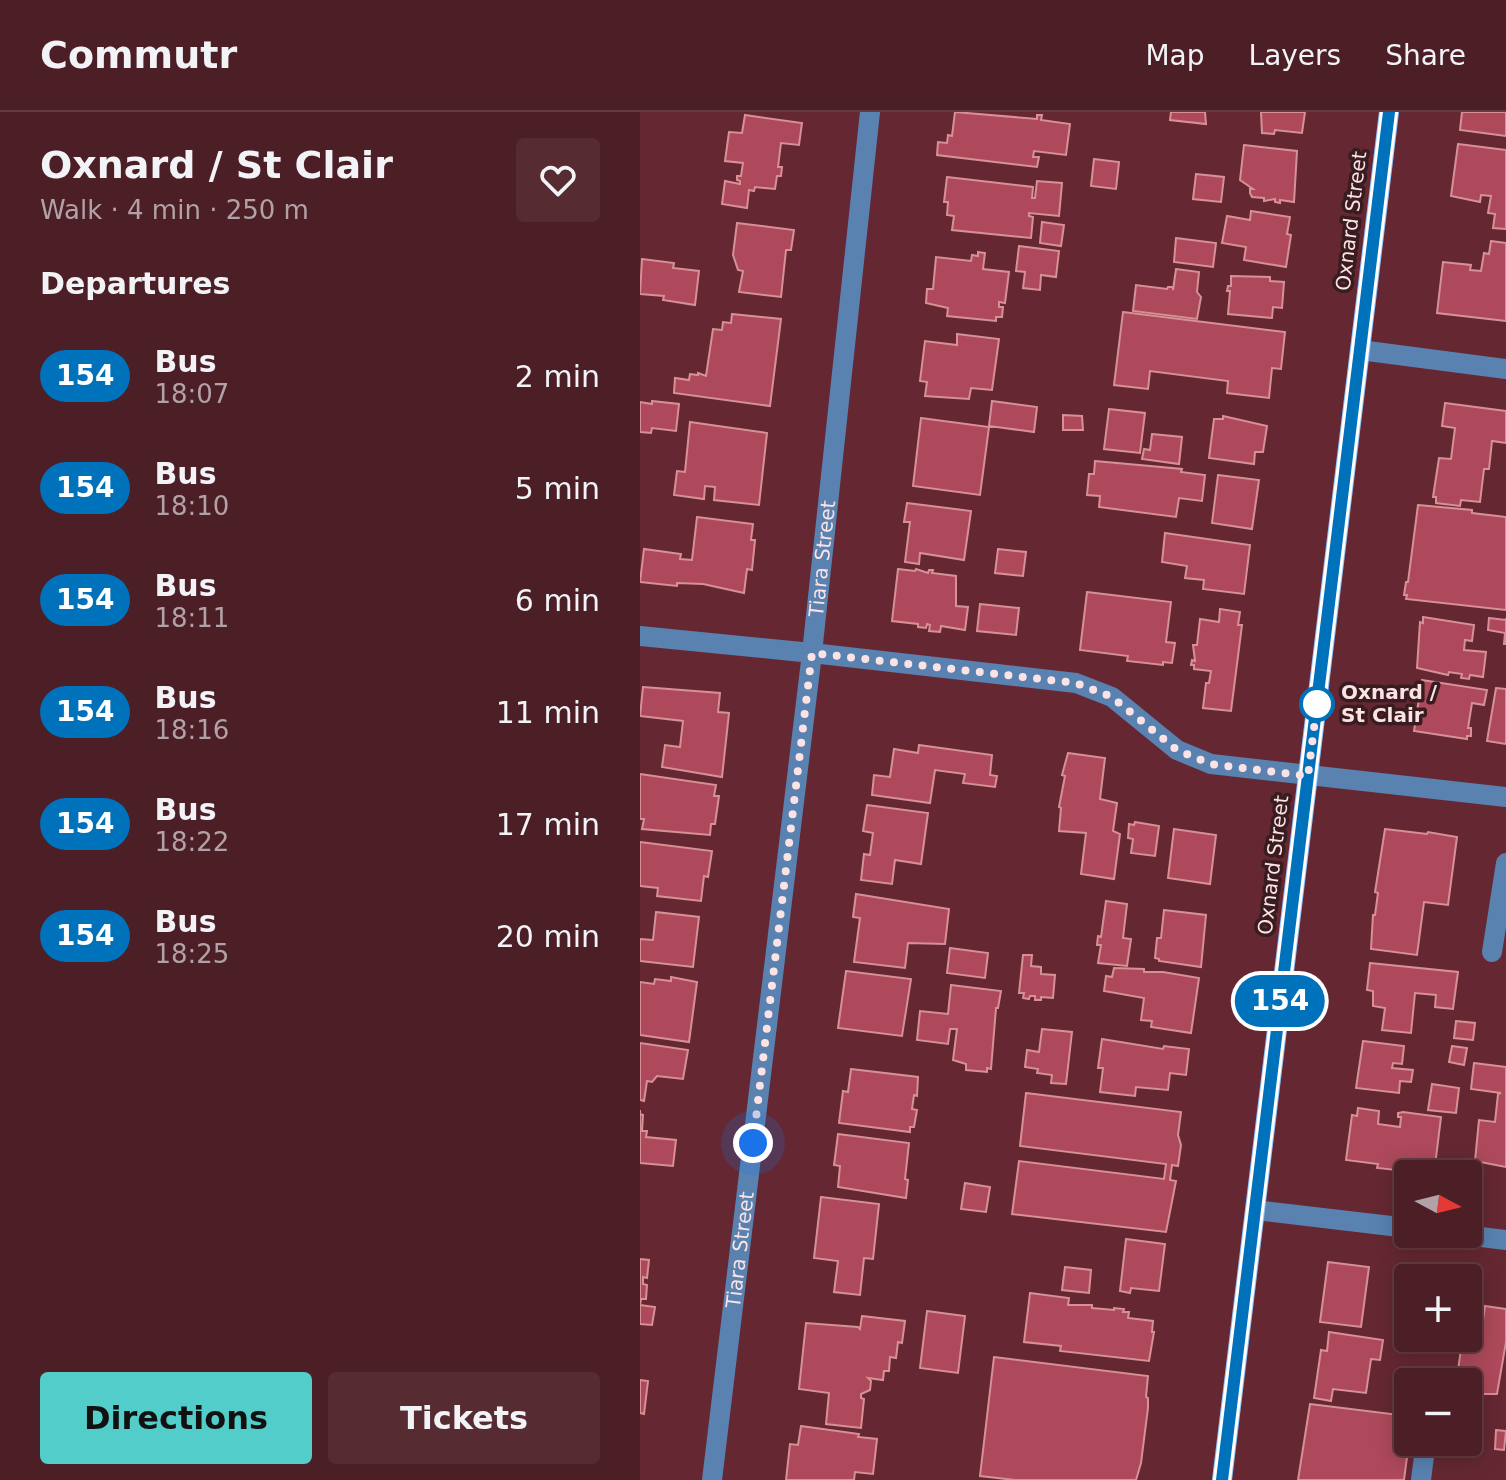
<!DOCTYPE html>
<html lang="en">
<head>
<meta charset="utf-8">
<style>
  body { margin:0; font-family:"DejaVu Sans",sans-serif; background:#562b32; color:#f1f3f6; height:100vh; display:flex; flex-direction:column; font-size:30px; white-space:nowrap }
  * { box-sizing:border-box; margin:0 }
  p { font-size:26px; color:#b2a2a7 }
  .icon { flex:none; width:44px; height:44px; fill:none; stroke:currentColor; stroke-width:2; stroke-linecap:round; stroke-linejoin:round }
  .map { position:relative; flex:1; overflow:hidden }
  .sheet { display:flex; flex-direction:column; background:#4c1e26; width:640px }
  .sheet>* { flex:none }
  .badge { padding:0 16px; border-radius:26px; font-size:28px; line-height:52px }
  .needle { width:52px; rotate:97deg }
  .fabs { position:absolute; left:754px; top:1048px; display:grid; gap:16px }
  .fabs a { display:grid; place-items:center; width:88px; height:88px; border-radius:8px; background:#4c1e26; box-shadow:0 4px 20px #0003,0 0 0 2px #633c43; font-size:40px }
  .you { position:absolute; width:40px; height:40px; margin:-20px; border:6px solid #fff; border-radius:50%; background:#1a73e8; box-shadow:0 0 0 12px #1a73e833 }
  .map>.badge { position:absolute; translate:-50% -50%; box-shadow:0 0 0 4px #fff }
  h2 { padding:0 40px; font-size:30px; line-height:72px }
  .round { display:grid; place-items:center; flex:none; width:84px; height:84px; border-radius:8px; background:#562b32 }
  .summary { display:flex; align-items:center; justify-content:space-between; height:136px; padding:0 40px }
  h1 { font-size:38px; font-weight:700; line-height:60px }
  .button { display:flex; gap:16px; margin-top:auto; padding:16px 40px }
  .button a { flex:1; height:92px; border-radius:8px; background:#53cdca; color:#111; font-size:32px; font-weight:700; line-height:92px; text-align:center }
  .button a+a { background:#562b32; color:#f1f3f6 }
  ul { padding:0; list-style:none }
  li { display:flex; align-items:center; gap:24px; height:112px; padding:0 40px }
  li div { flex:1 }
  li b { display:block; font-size:30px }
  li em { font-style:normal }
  li .badge { min-width:88px; font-weight:700; text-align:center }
  header { display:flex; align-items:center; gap:48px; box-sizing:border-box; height:112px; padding:0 40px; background:#4c1e26; border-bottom:2px solid #633c43 }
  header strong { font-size:38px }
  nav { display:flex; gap:44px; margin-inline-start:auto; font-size:28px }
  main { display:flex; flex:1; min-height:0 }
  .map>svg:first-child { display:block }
</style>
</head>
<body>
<header>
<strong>Commutr</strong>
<nav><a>Map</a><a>Layers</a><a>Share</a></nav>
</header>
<main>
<section class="sheet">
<div class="summary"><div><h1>Oxnard / St Clair</h1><p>Walk · 4 min · 250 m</p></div><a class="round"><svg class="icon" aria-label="heart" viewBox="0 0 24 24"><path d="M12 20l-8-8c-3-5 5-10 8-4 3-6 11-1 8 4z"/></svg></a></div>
<h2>Departures</h2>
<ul>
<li><span class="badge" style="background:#0072bc;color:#fff">154</span><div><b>Bus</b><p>18:07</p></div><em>2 min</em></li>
<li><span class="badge" style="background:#0072bc;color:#fff">154</span><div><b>Bus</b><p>18:10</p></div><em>5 min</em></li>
<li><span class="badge" style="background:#0072bc;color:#fff">154</span><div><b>Bus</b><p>18:11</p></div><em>6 min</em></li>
<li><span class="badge" style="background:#0072bc;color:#fff">154</span><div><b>Bus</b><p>18:16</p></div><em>11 min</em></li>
<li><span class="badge" style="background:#0072bc;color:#fff">154</span><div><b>Bus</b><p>18:22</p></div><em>17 min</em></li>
<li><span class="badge" style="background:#0072bc;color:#fff">154</span><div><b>Bus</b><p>18:25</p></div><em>20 min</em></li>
</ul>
<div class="button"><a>Directions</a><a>Tickets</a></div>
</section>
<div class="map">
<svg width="866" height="1368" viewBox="0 0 866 1368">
  <rect width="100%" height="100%" fill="#652832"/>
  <path fill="#ad495a" stroke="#d89097" stroke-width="2" d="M315 0 397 7V3H402L401 8 430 12 426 43 394 39 393 45H399L397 55 297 43 298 30 307 31 308 23 312 24Z
    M531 0H565L566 12 530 8Z
    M621 0H665L662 21 635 18 634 22 622 21Z
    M822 0H866V24L820 18Z
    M105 3 162 11 159 33 141 31 138 55H142L141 64H137L135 77 115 75 114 79 109 78 107 96 82 92 85 69 100 72V69L97 68V64H101L103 51 85 49 89 20 102 21Z
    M818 32 866 38V117L853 116 855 102 848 101 851 84 841 83 840 90 811 84Z
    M604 33 657 39 654 90 640 88V91L635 90V87L624 89V86L612 85 610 81V77H613L600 68Z
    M454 47 479 50 476 77 451 74Z
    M556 62 584 65 581 90 553 87Z
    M307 65 393 75 392 86H395L397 69 422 71 419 104 389 101V104L393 105 391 126 312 118 314 104 307 103 308 90H304Z
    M611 99 650 105 647 122 651 123 646 155 604 148 606 135 582 131 587 104 610 108Z
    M402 110 424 113 421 134 400 131Z
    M97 111 154 118 151 138H146L141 185 99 180 103 159 98 158 93 143Z
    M536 126 576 131 573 155 534 150Z
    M851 129 866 131V209L797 201 803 150 831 153 830 158 841 159 844 141 849 142Z
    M379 134 419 139 416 165 401 163 400 178 383 176 385 160 376 159Z
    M338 140 345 141 343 157 369 160 365 191 359 190V195H363L362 205H356V209L307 204 308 196 286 191 287 177H293L296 145 331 149 332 143 338 144Z
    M2 147 34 151 33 156 59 159 55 193 23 188 24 184 0 182Z
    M536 157 559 160 557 180 561 185 557 207 493 199 496 173 527 177 528 175H533V178Z
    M591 164 630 165V169L644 170 642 196 633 195 632 206 588 202 590 179H587L588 174H591Z
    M483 200 645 220 641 257 632 256 629 286 587 281 588 269 510 259 508 277 474 273Z
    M92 202 141 207 130 294 34 281 35 266 49 268 50 262 58 263V261L66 264 73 217 82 218 83 210 91 211Z
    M317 222 359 227 352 278 331 276 329 287 285 284 287 270 280 269 285 229 317 233Z
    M12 289 39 292 36 319 12 316 11 321 0 320V290L12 292Z
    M352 289 397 295 394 320 349 314Z
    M805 291 866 299V331L852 329 849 357H844L840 390 821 388 820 394 796 391V385H793L799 346 811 347 815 316 802 314Z
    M469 297 505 301 500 341 464 337Z
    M423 303 442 304 443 318H423Z
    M583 304 627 314 623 340H615L614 352 569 346 574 307H583Z
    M281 306 349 315 340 383 273 374Z
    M50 310 127 321 119 393 74 388 75 375 65 374 64 387 34 383 37 359 45 360Z
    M512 322 542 325 539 352 502 347 504 337 510 338Z
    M455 349 542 357 541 360 565 363 562 389 539 386 536 405 459 395 460 384 447 383 449 362H454Z
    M578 363 619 368 612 417 572 411Z
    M267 391 331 399 324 448 280 441 279 452 265 450 270 410H264Z
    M778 393 832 398V401L866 405V498L766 487 767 483H764L766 470H768Z
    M57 405 113 412 111 428H115L112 458 107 457 104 481 63 472 37 471V474L0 470 4 437 41 442 40 447 52 448Z
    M525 421 610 433 604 482 563 477 564 468 545 466 547 454 522 450Z
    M358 437 386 440 383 464 355 461Z
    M258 457 275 459 276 457 288 461 289 458H293L292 461 316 464V494L328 495 325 518 301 514 300 520 289 519 290 513 287 512 286 516 278 515V512L252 509Z
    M447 480 531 490 526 530 535 531 532 551 523 550V553L487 549 488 544 440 538Z
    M340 492 379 496 376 523 337 519Z
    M580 497 600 500 598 513H602L591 599 563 596 566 571H569L571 559 554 557V553H551L552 548 555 549 553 533H557L560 507 579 510Z
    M783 505 834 513 832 529 825 528 824 538 846 540 843 565 830 563 829 567 821 566 822 562 809 560 808 563 777 556 780 510 783 511Z
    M849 506 866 508V506V532H864L865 521 848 518Z
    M782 568 847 578 844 593 832 591 828 616H831V624H827V627L774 619Z
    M3 575 80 581 78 600 89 601 82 665 22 655 25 633 40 635 43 609 0 604Z
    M856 576 866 577V632L847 629Z
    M279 633 352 643 350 663 357 664 355 675 323 671 325 662 295 658 290 691 232 683 234 663 250 665 254 637 278 641Z
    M428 641 465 646 460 687 477 691 473 719 480 722 474 767 441 762 446 721 419 719 421 696 419 695 425 664 422 663Z
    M0 662 76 673 74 684H79L75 712H71L70 723 2 717 4 707H0Z
    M227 693 288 701 281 752 255 748 252 772 221 768 224 742 230 743 233 721 223 719Z
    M495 710 519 714 515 744 491 741 493 727 488 726 489 712 494 713Z
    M534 717 576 723 570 772 528 766Z
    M745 717 787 722 788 720 817 725 808 793 784 790 777 843 731 837 733 803H735L738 781 735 780Z
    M0 730 72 739 68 765 64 764 61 789 17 784 18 776 0 774Z
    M216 782 309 797 305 832 268 831 265 856 214 850 220 806 213 805Z
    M466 789 487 792 483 826 491 827 487 854 458 851 461 833H457L458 824 461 825Z
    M524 798 566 803 561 855 519 849V847L515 846 517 826H521Z
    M16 800 59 805 53 855 0 849V827L13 828Z
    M310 836 348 841 345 866 307 861Z
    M383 843H392L391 854 401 855V862L415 863 413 886 401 885V888H395V884H390L389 887 383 886 384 881H379Z
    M730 851 818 860 813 897 795 895 796 883 775 881 771 921 742 918 745 896 733 894V879L727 878Z
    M474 856 504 857V860H523L559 866 551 921 511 915 512 909 501 908 504 886 464 879 466 864 472 865Z
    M206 859 271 867 262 924 198 916Z
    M31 865 57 870 49 930 0 923V870L14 872 15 867 31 869Z
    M311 873 361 879 358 896H356L351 957 347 956V960L326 958V952L313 948 317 917H310L308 932 277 928 280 899 308 902Z
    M816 909 835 911 833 928 814 926Z
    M402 917 432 920 426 972 411 971 412 963 397 961 398 957 385 955 387 938 399 940Z
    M462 927 523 937 524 934 549 937 546 963 530 961 528 978 496 975 495 984 460 980 463 956H458Z
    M723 929 764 934 762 952 753 951 752 956 773 958 771 970 760 969 759 981 716 976Z
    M0 931 48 938 43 967 17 964 12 970 7 969 4 989 0 988Z
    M812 934 827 936 824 953 809 950Z
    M834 951 866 955V1055L835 1049 839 1008 855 1010 858 982 861 981 831 977Z
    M211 957 278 965 277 984 274 983 272 997 277 998 274 1015H270V1020L199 1011 203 979 208 980Z
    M792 972 819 976 816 1001 788 998Z
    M386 981 541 1000 538 1023 541 1033 538 1054 532 1053 530 1068 536 1069 526 1120 372 1102 379 1049 524 1067 526 1052 380 1034Z
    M718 996 739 999 738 1012 760 1015 761 1005H758V1001L763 1000 801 1005 794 1062 737 1056 738 1052 706 1048 712 1003 717 1004Z
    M0 998V1002L3 1003 2 1019H7L6 1025 36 1028 33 1054 0 1051Z
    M198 1022 269 1031 265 1067 268 1068 266 1086 198 1075 200 1054 194 1053Z
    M325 1071 350 1075 346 1100 321 1097Z
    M181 1085 239 1092 233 1147 224 1146 220 1183 194 1180 198 1149 174 1146Z
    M486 1127 525 1132 519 1179 491 1176 490 1181 480 1179Z
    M0 1147 9 1148 7 1166 3 1165V1172L7 1173 6 1187H1L0 1193 15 1195 12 1213 0 1212Z
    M688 1150 729 1155 721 1215 680 1210Z
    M425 1155 451 1158 449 1181 422 1178Z
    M390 1181 429 1186 428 1193H452V1196L474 1198V1196L484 1197 483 1200H489L488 1206 513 1209 512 1220H514L509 1249 420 1239 421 1234 384 1230Z
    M845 1194 866 1197V1230L857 1282H833L828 1304V1270H812L813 1265H817L822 1230 826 1231V1228L840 1230Z
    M287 1199 325 1204 318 1261 280 1256Z
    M222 1204 265 1209 262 1231 258 1230 256 1246 250 1245 249 1259H244L243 1268 228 1266 231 1269 230 1278 221 1282V1286L224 1287 221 1316 186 1312 189 1281 159 1277 166 1211 218 1215 220 1217Z
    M689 1220 743 1228 740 1248 731 1247 726 1281 693 1277 691 1289 674 1286 681 1238 687 1239Z
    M354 1245 508 1264 506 1285 508 1286V1296L501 1351 496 1368H375L340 1364Z
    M0 1268 8 1269 4 1302 0 1301Z
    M670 1292 768 1304 766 1320 769 1330 764 1368H658Z
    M161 1314 219 1322 218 1325 237 1327 233 1362 215 1360 214 1368H146L150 1332 158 1333Z
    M856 1318 866 1319 864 1338 855 1337Z"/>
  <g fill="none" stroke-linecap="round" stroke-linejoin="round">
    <g stroke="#5982b1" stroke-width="20">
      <path d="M720 238 866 257"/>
      <path d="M0 524 172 541 436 571 472 585 537 638 571 652 866 685"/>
      <path d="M852 840 866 751"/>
      <path d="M615 1098 768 1116"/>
      <path d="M817 1122 866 1128"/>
      <path id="s1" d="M72 1368 172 541 230 0"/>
      <path d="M781 1368 785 1336"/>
    </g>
    <path stroke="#90c2fb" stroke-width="20" d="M582 1368 749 0"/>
  </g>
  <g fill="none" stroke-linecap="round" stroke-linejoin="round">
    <g stroke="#fff" stroke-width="18">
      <path id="line" d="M582 1368 749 0"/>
    </g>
    <use href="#line" stroke="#0072bc" stroke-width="12"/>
    <path stroke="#fbe3e5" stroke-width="8" stroke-dasharray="0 14.4" d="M113 1031 172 541 436 571 472 585 537 638 571 652 668 664 677 592"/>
  </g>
  <circle fill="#fff" stroke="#0072bc" stroke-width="4" cx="677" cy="592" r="16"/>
  <g text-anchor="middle" stroke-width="7" stroke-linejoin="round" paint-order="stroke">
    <g font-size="20" fill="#fbe3e5" stroke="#381c20">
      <text transform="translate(711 109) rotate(-83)" y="7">Oxnard Street</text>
      <text dy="7" stroke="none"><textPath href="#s1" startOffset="928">Tiara Street</textPath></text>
      <text transform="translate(633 753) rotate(-83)" y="7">Oxnard Street</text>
      <text dy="7" stroke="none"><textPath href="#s1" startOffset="232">Tiara Street</textPath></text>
    </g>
    <g font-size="20" font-weight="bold" fill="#fbe3e5" stroke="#381c20" text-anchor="start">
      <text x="701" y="587">Oxnard /<tspan x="701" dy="23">St Clair</tspan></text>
    </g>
  </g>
</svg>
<div class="fabs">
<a><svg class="needle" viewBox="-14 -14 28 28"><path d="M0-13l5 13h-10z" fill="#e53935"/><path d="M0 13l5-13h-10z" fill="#b2a2a7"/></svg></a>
<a>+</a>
<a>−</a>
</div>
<div class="you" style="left:113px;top:1031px"></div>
<b class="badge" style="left:640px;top:889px;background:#0072bc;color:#fff">154</b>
</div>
</main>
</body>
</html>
